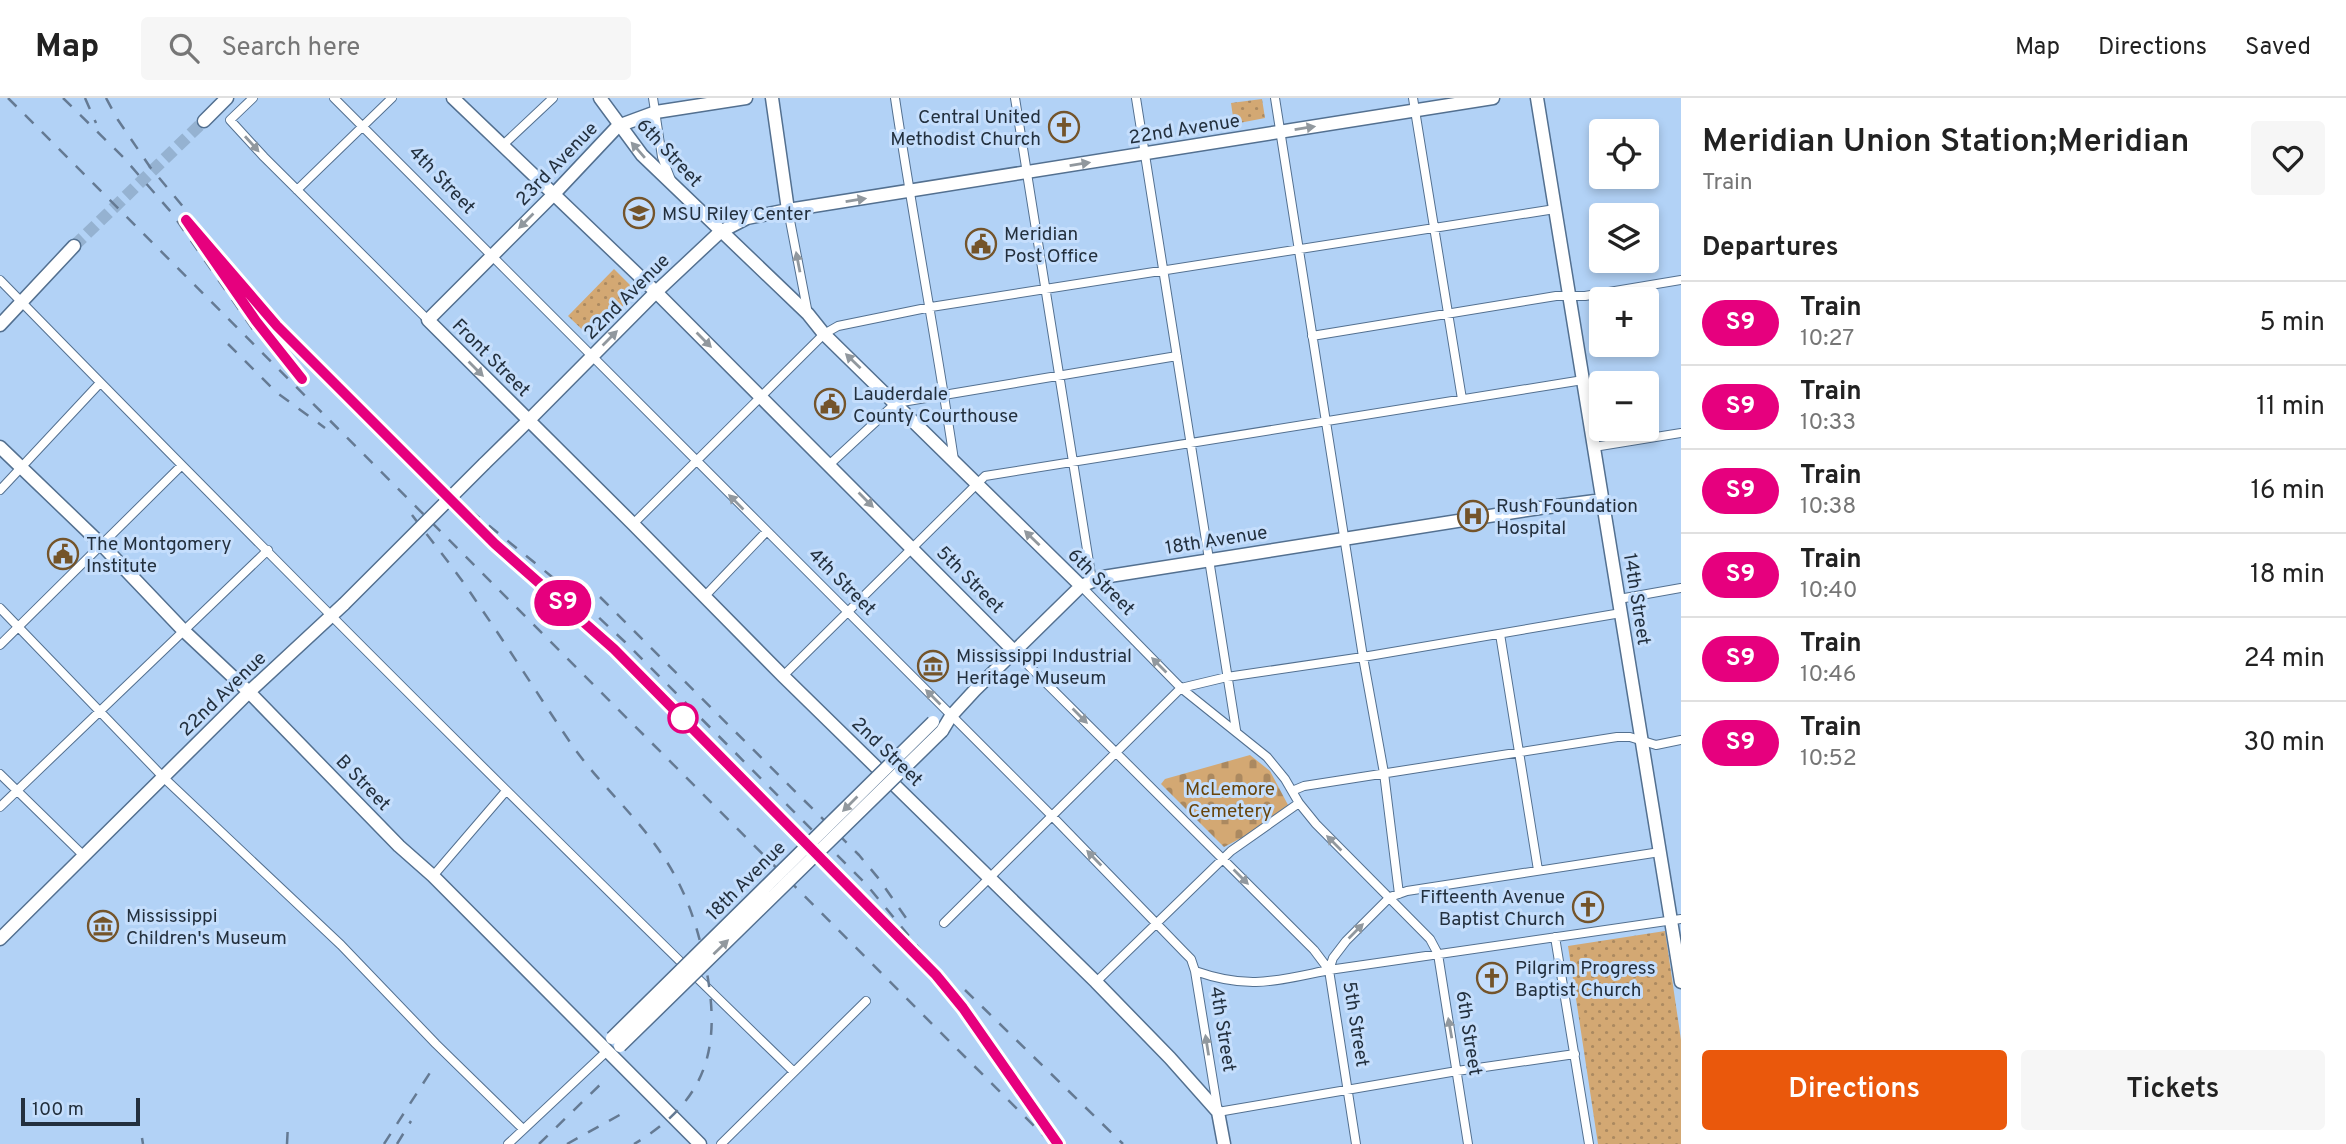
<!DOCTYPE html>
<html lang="en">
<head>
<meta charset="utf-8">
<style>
  body { margin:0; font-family:Overpass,sans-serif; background:#f6f6f6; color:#222; height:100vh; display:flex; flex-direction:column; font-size:26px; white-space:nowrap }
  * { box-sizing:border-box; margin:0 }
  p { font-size:23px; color:#767676 }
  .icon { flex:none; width:38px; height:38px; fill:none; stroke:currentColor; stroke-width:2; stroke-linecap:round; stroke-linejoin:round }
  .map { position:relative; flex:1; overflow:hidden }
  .panel { display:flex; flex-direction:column; background:#fff; width:665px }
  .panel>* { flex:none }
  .badge { padding:0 14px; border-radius:23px; font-size:24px; line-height:46px }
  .controls { position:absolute; left:1589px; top:21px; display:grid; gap:14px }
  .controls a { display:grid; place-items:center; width:70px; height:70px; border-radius:7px; background:#fff; box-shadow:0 4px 10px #0003; font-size:35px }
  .scale { position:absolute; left:21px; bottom:18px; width:119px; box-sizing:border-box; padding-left:7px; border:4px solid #23303e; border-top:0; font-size:19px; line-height:24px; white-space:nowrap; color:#23303e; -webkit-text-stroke:5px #c5defc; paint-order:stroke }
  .map>.badge { position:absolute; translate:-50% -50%; box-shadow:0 0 0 4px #fff }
  h2 { padding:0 21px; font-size:26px; line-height:63px }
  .round { display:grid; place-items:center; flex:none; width:74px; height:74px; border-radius:7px; background:#f6f6f6 }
  .head { display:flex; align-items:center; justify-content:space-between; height:119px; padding:0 21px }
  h1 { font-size:33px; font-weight:600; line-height:52px }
  .action { display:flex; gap:14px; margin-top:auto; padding:14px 21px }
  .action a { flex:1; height:80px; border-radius:7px; background:#ea580c; color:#fff; font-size:28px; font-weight:600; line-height:80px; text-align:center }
  .action a+a { background:#f6f6f6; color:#222 }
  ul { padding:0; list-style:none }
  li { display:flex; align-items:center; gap:21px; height:84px; padding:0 21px; border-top:2px solid #e0e0e0 }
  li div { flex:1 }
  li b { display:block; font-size:26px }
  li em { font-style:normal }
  li .badge { min-width:77px; font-weight:700; text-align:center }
  header { display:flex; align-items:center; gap:42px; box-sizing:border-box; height:98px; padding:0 35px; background:#fff; border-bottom:2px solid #e0e0e0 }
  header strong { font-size:33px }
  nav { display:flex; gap:38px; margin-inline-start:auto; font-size:24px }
  .search { width:490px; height:63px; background:#f6f6f6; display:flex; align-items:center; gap:18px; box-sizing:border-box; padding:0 24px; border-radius:7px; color:#767676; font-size:26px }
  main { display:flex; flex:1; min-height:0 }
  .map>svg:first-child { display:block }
</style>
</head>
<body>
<header>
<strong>Map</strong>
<div class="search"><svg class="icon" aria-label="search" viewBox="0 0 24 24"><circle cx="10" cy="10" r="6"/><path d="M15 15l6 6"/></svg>Search here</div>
<nav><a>Map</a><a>Directions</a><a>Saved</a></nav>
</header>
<main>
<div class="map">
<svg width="1681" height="1046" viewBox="0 0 1681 1046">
  <defs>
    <pattern id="cemetery-stones" width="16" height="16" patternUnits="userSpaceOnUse" patternTransform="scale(1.75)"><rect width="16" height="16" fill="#d3a873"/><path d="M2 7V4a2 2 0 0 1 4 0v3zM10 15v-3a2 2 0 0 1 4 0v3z" fill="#ab8960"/></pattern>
    <pattern id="park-dots" width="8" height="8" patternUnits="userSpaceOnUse" patternTransform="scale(1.75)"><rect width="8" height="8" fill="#d3a873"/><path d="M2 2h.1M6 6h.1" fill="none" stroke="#ab8960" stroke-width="1.8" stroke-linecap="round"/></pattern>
  </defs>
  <rect width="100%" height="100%" fill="#b2d2f6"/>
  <path fill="url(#cemetery-stones)" d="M1250 657 1270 673 1288 707 1245 738 1224 749 1161 686 1165 681Z"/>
  <path fill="url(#park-dots)" d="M1262 1 1265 20 1234 26 1231 5Z
    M614 171 637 194 591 240 568 218Z
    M1665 833 1681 942V1046H1598L1568 848Z"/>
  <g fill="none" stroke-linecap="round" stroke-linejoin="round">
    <path stroke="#95b2d1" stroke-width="12" stroke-dasharray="12 6" stroke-linecap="butt" d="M74 148 204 23"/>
    <g stroke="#537090" stroke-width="10">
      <path id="street" d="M253 0 230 22 264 59 428 222
        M334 0 1052 718 1185 855 1191 861 1195 873 1218 1014 1457 973 1575 956
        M653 0 662 59 671 82
        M895 0C913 121 936 241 954 362
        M1015 0 1092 483
        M1136 0 1236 632
        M1275 0 1363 559 1384 675 1399 796
        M1413 0 1462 301
        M502 48 553 0
        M297 92 392 0
        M788 112 808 216
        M0 182C261 449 525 714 794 974
        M1312 238 1556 198H1585L1681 182
        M1594 349 1681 335
        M830 366 896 305 1177 258
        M0 392 100 285
        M633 426 824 236 838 228 931 209 1555 111
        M1081 488 1181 590 1267 659 1285 681 1299 705 1316 726 1430 841 1438 856 1468 1046
        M704 499 766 434
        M1619 501 1681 490
        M0 510 164 680 341 847 436 946 523 1031
        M1500 536 1538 772
        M0 547 181 368
        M1014 553 1314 852 1329 872 1356 1046
        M783 578 985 378 1583 282
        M0 676 83 757
        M1292 693 1304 688 1617 639H1630L1656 647 1681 642
        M0 709 268 452
        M433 778 506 693
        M944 825 1181 590 1227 579 1363 559 1621 515
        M1555 839 1589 1046
        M1329 872 1333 860 1346 843 1390 799 1407 793 1660 754
        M1195 873C1249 892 1275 883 1329 872L1681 821
        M1096 884 1231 753 1299 705
        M508 1046 606 954
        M721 1046 866 903"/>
    </g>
    <g stroke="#537090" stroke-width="15">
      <path id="secondary" d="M453 0 656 194 1014 553
        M600 0 642 57 808 216 824 236 1081 488
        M1537 0 1681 884
        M204 23 227 0
        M788 112 1493 0
        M0 227 74 148
        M0 349 102 447 183 532 249 594 399 748 433 778 700 1046
        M484 366 528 323
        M1549 409 1603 402
        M942 633 951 618 975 592 1081 488 1103 479 1540 410
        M0 841 249 594 344 506"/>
    </g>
    <g stroke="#537090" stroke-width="15">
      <path id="primary" d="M746 0 656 14 618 28 553 97 428 222 633 426 783 578 1096 884 1170 960 1218 1014 1224 1046
        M528 323 656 194 720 134 747 120 788 112 772 0"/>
    </g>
    <use href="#street" stroke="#fff" stroke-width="8"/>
    <use href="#secondary" stroke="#fff" stroke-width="12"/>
    <use href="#primary" stroke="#fff" stroke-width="12"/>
    <path stroke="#657a93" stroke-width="2.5" stroke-dasharray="12 12" stroke-linecap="butt" d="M8 0 1052 1046
      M63 0 123 59 171 114 254 233
      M85 0 96 25
      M106 0 118 22 150 69 276 220 455 400 578 500 625 544 866 786 976 919 1064 1046
      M253 218 302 281
      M228 246 276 294 325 330
      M412 417C434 446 458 475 478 506 510 552 540 600 572 647 599 686 637 718 663 758 684 789 696 823 704 860 722 943 712 1000 634 1046
      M518 466 614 551 894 833
      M600 499 859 757 879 781 906 820
      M965 892 1123 1046
      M142 1040 143 1046
      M287 1046 288 1026
      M384 1046 435 967
      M397 1046 411 1023
      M539 1046 607 980
      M567 1046 625 1014"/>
    <g stroke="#537090" stroke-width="15" stroke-linecap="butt">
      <path id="secondary-bridge" d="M344 506 484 366
        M612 940 933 624
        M620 948 942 633"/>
    </g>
    <use href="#secondary-bridge" stroke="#fff" stroke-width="12"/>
  </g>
  <defs><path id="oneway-solid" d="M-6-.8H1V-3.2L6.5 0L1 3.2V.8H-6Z" transform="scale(1.75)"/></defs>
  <g fill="#91989e">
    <use href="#oneway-solid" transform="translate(1305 30) rotate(-9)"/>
    <use href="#oneway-solid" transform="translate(252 46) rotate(48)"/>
    <use href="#oneway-solid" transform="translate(638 52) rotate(-131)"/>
    <use href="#oneway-solid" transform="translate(1080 66) rotate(-9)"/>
    <use href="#oneway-solid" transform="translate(856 102) rotate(-9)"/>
    <use href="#oneway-solid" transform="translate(526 123) rotate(135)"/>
    <use href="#oneway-solid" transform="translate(798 164) rotate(-101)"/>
    <use href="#oneway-solid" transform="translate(610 240) rotate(-45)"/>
    <use href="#oneway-solid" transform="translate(704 242) rotate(45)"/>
    <use href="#oneway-solid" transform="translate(853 263) rotate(-136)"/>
    <use href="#oneway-solid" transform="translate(476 271) rotate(45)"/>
    <use href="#oneway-solid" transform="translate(866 402) rotate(45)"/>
    <use href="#oneway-solid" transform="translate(736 404) rotate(-135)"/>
    <use href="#oneway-solid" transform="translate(1032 440) rotate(-136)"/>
    <use href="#oneway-solid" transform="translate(1159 567) rotate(-135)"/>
    <use href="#oneway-solid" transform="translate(933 599) rotate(-135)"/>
    <use href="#oneway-solid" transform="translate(1080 618) rotate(45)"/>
    <use href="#oneway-solid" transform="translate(850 706) rotate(135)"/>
    <use href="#oneway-solid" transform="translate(1334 745) rotate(-135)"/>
    <use href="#oneway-solid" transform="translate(1094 760) rotate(-134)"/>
    <use href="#oneway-solid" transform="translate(1241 779) rotate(45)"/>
    <use href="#oneway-solid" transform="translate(1356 833) rotate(-45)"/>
    <use href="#oneway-solid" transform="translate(721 849) rotate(-44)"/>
    <use href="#oneway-solid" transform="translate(1450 930) rotate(-100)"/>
    <use href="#oneway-solid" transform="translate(1207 947) rotate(-99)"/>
  </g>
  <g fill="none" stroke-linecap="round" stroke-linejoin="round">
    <g stroke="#fff" stroke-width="16">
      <path id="line" d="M302 281 256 223 186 122 277 228 495 446 614 551 936 877 963 910 1058 1046"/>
    </g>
    <use href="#line" stroke="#e6007e" stroke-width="10"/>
  </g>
  <defs>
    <g id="church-ring" transform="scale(1.575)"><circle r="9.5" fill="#c5defc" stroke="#74542a" stroke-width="1.5"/><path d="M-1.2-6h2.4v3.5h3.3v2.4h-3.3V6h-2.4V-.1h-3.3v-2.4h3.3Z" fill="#74542a"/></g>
    <g id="university-ring" transform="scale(1.575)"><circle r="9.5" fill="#c5defc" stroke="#74542a" stroke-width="1.5"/><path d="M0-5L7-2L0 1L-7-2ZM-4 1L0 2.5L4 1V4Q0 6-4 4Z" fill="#74542a"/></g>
    <g id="civic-ring" transform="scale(1.575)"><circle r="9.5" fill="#c5defc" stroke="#74542a" stroke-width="1.5"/><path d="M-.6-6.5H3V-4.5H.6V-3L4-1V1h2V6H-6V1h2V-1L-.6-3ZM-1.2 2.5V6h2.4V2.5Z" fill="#74542a"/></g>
    <g id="hospital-ring" transform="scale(1.575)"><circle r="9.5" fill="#c5defc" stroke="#74542a" stroke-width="1.5"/><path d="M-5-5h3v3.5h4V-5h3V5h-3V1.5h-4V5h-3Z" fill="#74542a"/></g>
    <g id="museum-ring" transform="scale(1.575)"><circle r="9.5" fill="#c5defc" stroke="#74542a" stroke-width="1.5"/><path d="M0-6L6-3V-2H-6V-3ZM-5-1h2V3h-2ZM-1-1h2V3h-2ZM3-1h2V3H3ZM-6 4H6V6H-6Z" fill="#74542a"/></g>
  </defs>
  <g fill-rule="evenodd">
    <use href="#church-ring" x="1064" y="29"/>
    <use href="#university-ring" x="639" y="115"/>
    <use href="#civic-ring" x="981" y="146"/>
    <use href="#civic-ring" x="830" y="306"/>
    <use href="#hospital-ring" x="1473" y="418"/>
    <use href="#civic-ring" x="63" y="456"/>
    <use href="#museum-ring" x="933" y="568"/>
    <use href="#church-ring" x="1588" y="809"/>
    <use href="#museum-ring" x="103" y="828"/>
    <use href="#church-ring" x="1492" y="880"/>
  </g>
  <circle fill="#fff" stroke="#e6007e" stroke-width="3.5" cx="683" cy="620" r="14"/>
  <g text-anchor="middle" stroke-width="6" stroke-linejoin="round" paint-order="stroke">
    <g font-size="19" fill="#23303e" stroke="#c5defc" text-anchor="start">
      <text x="1041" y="25" text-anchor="end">Central United<tspan x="1041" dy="22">Methodist Church</tspan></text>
      <text x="662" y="122">MSU Riley Center</text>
      <text x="1004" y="142">Meridian<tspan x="1004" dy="22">Post Office</tspan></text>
      <text x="853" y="302">Lauderdale<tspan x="853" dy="22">County Courthouse</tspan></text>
      <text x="1496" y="414">Rush Foundation<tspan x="1496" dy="22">Hospital</tspan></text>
      <text x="86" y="452">The Montgomery<tspan x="86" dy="22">Institute</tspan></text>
      <text x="956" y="564">Mississippi Industrial<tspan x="956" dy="22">Heritage Museum</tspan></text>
      <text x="1565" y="805" text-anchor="end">Fifteenth Avenue<tspan x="1565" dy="22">Baptist Church</tspan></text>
      <text x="126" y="824">Mississippi<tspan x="126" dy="22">Children's Museum</tspan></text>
      <text x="1515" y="876">Pilgrim Progress<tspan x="1515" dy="22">Baptist Church</tspan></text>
    </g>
    <g font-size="19" fill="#23303e" stroke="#c5defc">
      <text transform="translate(1184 30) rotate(-9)" y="7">22nd Avenue</text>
      <text transform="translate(670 54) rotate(47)" y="7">6th Street</text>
      <text transform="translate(556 65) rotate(-46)" y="7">23rd Avenue</text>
      <text transform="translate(443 81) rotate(46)" y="7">4th Street</text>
      <text transform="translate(626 198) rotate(-45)" y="7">22nd Avenue</text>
      <text transform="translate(492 259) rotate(45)" y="7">Front Street</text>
      <text transform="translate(1216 441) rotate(-9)" y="7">18th Avenue</text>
      <text transform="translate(971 481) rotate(45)" y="7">5th Street</text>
      <text transform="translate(843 483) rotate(45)" y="7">4th Street</text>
      <text transform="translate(1102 483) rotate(45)" y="7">6th Street</text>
      <text transform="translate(1638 501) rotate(81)" y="7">14th Street</text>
      <text transform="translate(222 595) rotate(-44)" y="7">22nd Avenue</text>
      <text transform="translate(888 653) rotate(44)" y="7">2nd Street</text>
      <text transform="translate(364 684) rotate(46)" y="7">B Street</text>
      <text transform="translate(745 782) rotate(-45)" y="7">18th Avenue</text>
      <text transform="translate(1357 926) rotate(81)" y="7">5th Street</text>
      <text transform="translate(1224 931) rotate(81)" y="7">4th Street</text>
      <text transform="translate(1470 935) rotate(81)" y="7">6th Street</text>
    </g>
    <g font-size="19" fill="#68440b" stroke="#c5defc">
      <text x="1230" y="697">McLemore<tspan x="1230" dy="22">Cemetery</tspan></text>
    </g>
  </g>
</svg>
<div class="controls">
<a><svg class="icon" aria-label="locate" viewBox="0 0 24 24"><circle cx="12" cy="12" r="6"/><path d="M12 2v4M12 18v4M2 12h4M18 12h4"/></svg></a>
<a><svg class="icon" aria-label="layers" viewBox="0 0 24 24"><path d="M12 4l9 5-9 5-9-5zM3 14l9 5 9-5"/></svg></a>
<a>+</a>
<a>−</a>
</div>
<div class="scale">100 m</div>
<b class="badge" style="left:563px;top:505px;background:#e6007e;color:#fff">S9</b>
</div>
<section class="panel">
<div class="head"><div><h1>Meridian Union Station;Meridian</h1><p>Train</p></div><a class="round"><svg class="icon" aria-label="heart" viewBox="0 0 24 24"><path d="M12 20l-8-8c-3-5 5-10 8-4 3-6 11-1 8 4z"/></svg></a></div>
<h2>Departures</h2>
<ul>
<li><span class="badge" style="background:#e6007e;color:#fff">S9</span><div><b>Train</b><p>10:27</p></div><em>5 min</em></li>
<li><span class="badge" style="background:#e6007e;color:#fff">S9</span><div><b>Train</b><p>10:33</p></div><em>11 min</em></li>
<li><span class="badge" style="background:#e6007e;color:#fff">S9</span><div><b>Train</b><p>10:38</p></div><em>16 min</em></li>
<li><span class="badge" style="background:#e6007e;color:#fff">S9</span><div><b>Train</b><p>10:40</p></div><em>18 min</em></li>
<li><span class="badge" style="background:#e6007e;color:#fff">S9</span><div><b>Train</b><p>10:46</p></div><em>24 min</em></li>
<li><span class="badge" style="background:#e6007e;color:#fff">S9</span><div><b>Train</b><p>10:52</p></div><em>30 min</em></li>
</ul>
<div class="action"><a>Directions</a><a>Tickets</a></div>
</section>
</main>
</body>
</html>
